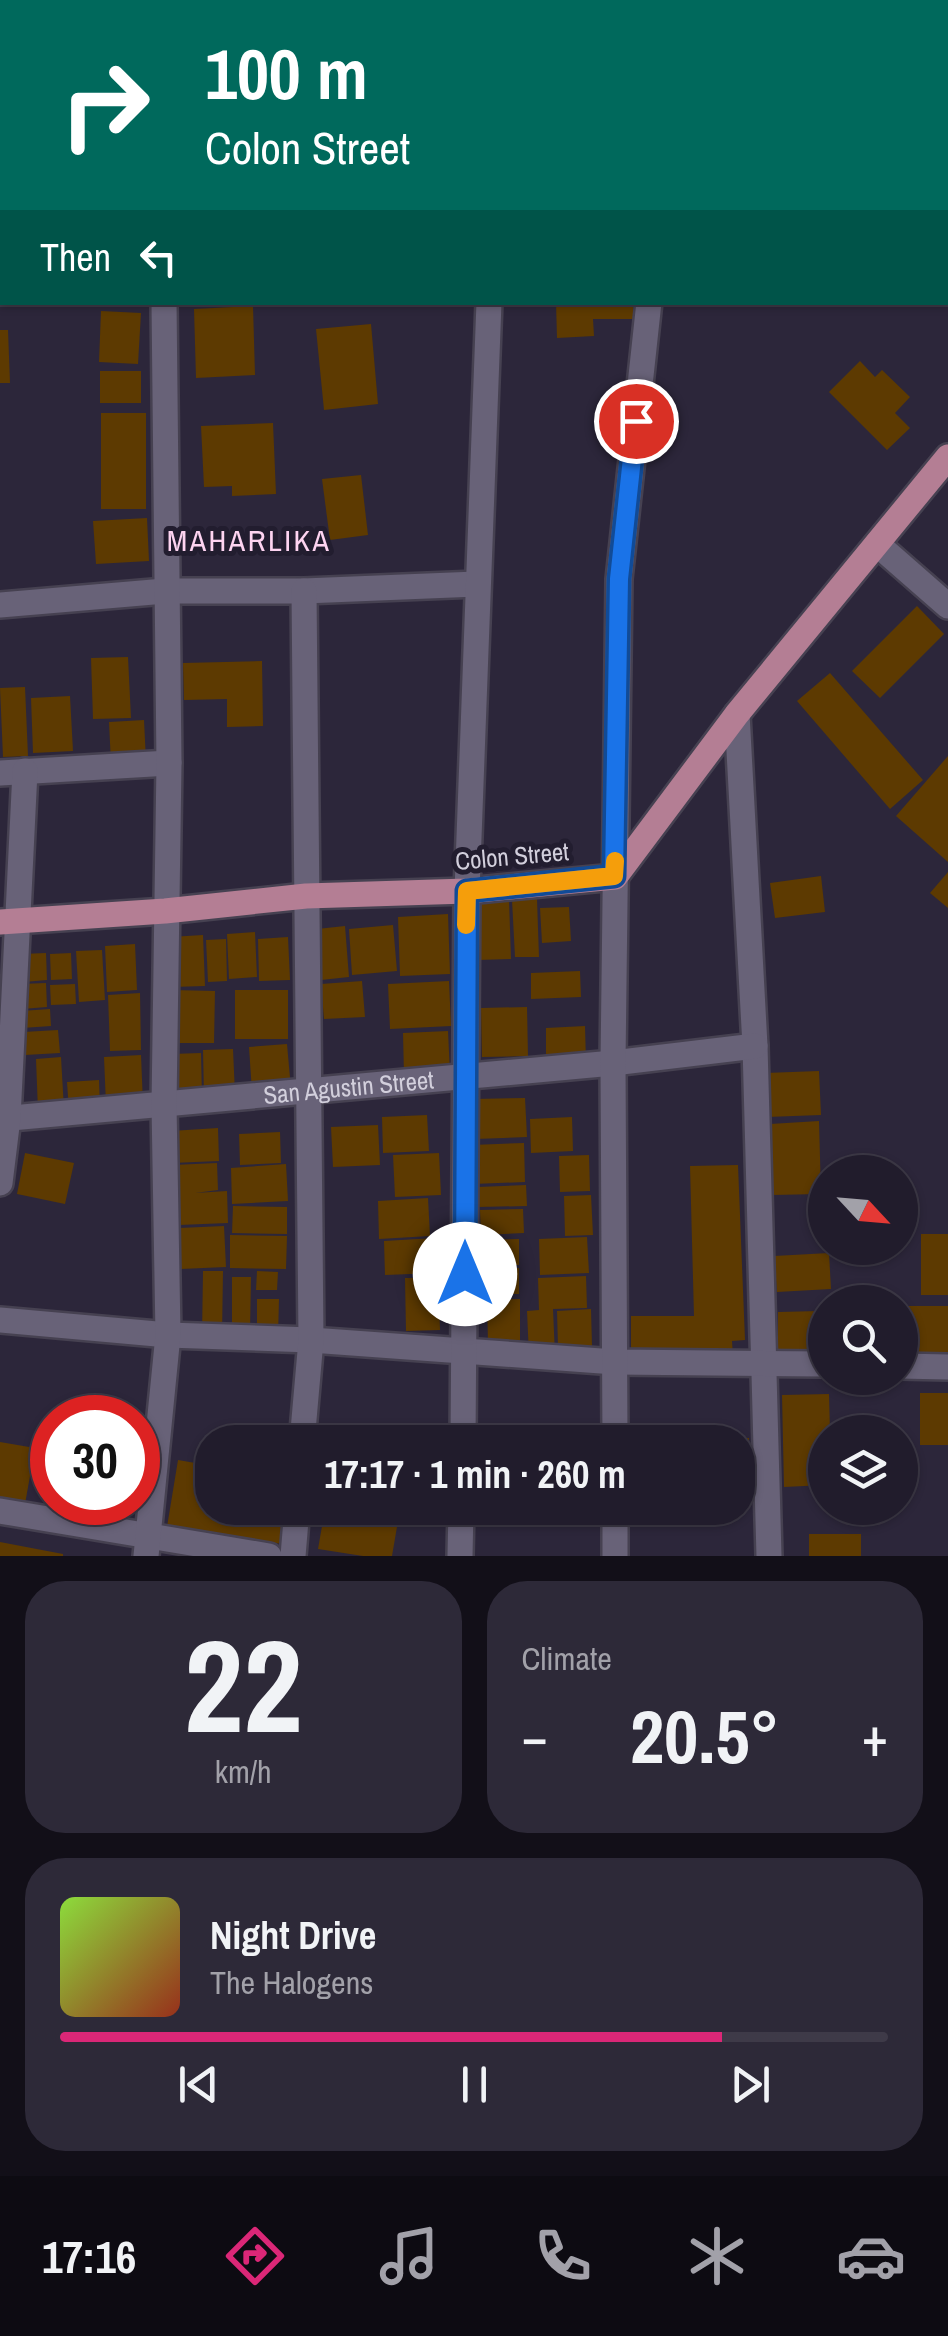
<!DOCTYPE html>
<meta charset="utf-8">
<style>
body{margin:0;font-family:"Archivo Narrow",sans-serif;background:#2d2938;color:#f1f3f6;height:100vh;display:flex;flex-direction:column;font-size:38px;white-space:nowrap}
*{box-sizing:border-box;margin:0}
p{font-size:32px;color:#a2a1a9}
.icon{flex:none;width:55px;height:55px;fill:none;stroke:currentColor;stroke-width:2;stroke-linecap:round;stroke-linejoin:round}
.map{position:relative;height:1556px;overflow:hidden}
.sheet{display:flex;flex-direction:column;gap:25px;padding:25px;background:#120f18;flex:1}
.sheet>*{flex:none}
.top-card{position:absolute;left:0px;top:0px;width:950px;height:305px;box-shadow:0 2px 8px #0004,0 0 0 2px #3e3a48;background:#00695c;color:#fff;overflow:hidden}
.needle{width:65px;rotate:116deg}
.controls{position:absolute;left:808px;top:1155px;display:grid;gap:20px}
.controls a{display:grid;place-items:center;width:110px;height:110px;border-radius:50%;background:#211c2c;box-shadow:0 2px 8px #0004,0 0 0 2px #3e3a48;font-size:50px}
.speed{position:absolute;left:30px;top:1395px;display:flex;gap:20px;font-size:50px;font-weight:700;text-align:center}
.speed>*{display:grid;place-content:center;width:130px;height:130px;border-radius:50%;background:#211c2c;box-shadow:0 2px 8px #0004,0 0 0 2px #3e3a48;line-height:1}
.speed .limit{border:15px solid #d22;background:#fff;color:#111}
.pin{position:absolute;display:grid;place-items:center;width:85px;height:85px;color:#fff;margin:-42px;border:5px solid #fff;border-radius:50%;box-shadow:0 2px 10px #0007}
.me{position:absolute;width:110px;margin:-55px;rotate:0deg;stroke-linejoin:round;filter:drop-shadow(0 0 8px #0008)}
.turn{display:flex;align-items:center;gap:35px;height:210px;padding:0 40px;font-size:45px}
.turn .icon{width:130px;height:130px;stroke-width:2.5}
.turn b{display:block;font-size:70px;line-height:85px}
.then{display:flex;align-items:center;height:95px;padding:0 40px;background:#0003;gap:20px;font-size:38px}
.big{font-size:75px;font-weight:700;line-height:1.1}
.sheet .card{flex:1;display:flex;flex-direction:column;justify-content:center;gap:15px;min-width:0;padding:0 35px;border-radius:40px;background:#2d2938}
.sheet .dial{align-items:center;gap:0}
.dial b{font-size:130px;line-height:1}
.song{display:flex;align-items:center;gap:30px}
.cover{width:120px;height:120px;border-radius:15px;background:linear-gradient(135deg,hsl(90 70% 55%),hsl(10 70% 35%))}
.played{height:10px;border-radius:5px;background:linear-gradient(90deg,#db2777 80%,#3e3a48 80%)}
.keys{display:flex;justify-content:space-around;direction:ltr}
.heat{display:flex;justify-content:space-between;align-items:center;font-size:55px;direction:ltr}
.sheet .tiles{flex:1;display:grid;gap:25px;grid-template-columns:1fr 1fr}
.card:last-child{grid-column:span 2}
.trip{position:absolute;left:195px;top:1425px;width:560px;height:100px;border-radius:40px;background:#211c2c;box-shadow:0 2px 8px #0004,0 0 0 2px #3e3a48;font-weight:700;line-height:100px;text-align:center}
.tab-bar{display:flex;height:160px;justify-content:space-around;align-items:center;background:#0d0b12;color:#a2a1a9}
.tab-bar .icon{width:70px;height:70px}
.tab-bar .selected{color:#db2777}
.tab-bar b{font-size:45px;color:#f1f3f6}
.map>svg:first-child{display:block}
.building{fill:#5d3a01}
.lines{fill:none;stroke-linecap:round;stroke-linejoin:round}
.minor-casing{stroke:#464151;stroke-width:30}
.major-casing{stroke:#464151;stroke-width:30}
.minor{stroke:#686278;stroke-width:25}
.major{stroke:#b47e94;stroke-width:25}
.route-casing{stroke:#114b97;stroke-width:25}
.route{stroke:#1a73e8;stroke-width:18}
.slow{stroke:#f59e0b;stroke-width:18}
.labels{text-anchor:middle;dominant-baseline:central;stroke-width:10;stroke-linejoin:round;paint-order:stroke}
.street-label{font-size:25px;fill:#d2cfdc;stroke:#221d2f}
.quarter-label{font-size:30px;letter-spacing:2.5px;fill:#fed4f1;stroke:#221d2f}
</style>
<div class="map">
<svg width="948" height="1556" viewBox="0 0 948 1556">
<rect width="100%" height="100%" fill="#2c263a"/>
<g class="building">
<polygon points="556,302 633,302 634,319 593,319 594,336 557,338"/>
<polygon points="253,306 255,375 196,378 194,309"/>
<polygon points="101,311 141,313 138,364 99,362"/>
<polygon points="371,324 378,404 324,410 316,329"/>
<polygon points="0,330 8,330 10,383 0,383"/>
<polygon points="860,361 875,377 882,370 910,397 895,413 910,428 887,450 829,392"/>
<rect x="100" y="371" width="41" height="32"/>
<rect x="101" y="413" width="45" height="96"/>
<polygon points="273,423 276,494 232,496 232,486 204,487 201,426"/>
<polygon points="361,475 368,535 330,540 322,479"/>
<polygon points="147,518 149,561 96,564 93,521"/>
<polygon points="917,606 944,634 880,698 852,671"/>
<polygon points="128,657 131,718 93,719 91,658"/>
<polygon points="262,661 263,726 227,727 227,699 184,700 183,663"/>
<polygon points="830,673 923,780 890,809 797,701"/>
<polygon points="25,687 28,756 3,757 0,688"/>
<polygon points="70,696 73,751 33,753 31,698"/>
<polygon points="144,720 146,761 111,763 109,722"/>
<polygon points="948,756 948,862 896,816"/>
<polygon points="948,872 948,908 930,893"/>
<polygon points="821,876 825,912 775,918 770,883"/>
<polygon points="509,899 511,959 477,960 475,901"/>
<polygon points="537,899 539,957 515,957 512,900"/>
<polygon points="569,907 571,941 542,943 540,908"/>
<polygon points="448,914 450,974 400,976 398,917"/>
<polygon points="393,925 397,971 352,975 349,929"/>
<polygon points="345,926 349,977 321,980 317,929"/>
<polygon points="255,932 257,977 229,979 227,934"/>
<polygon points="203,935 205,986 172,987 170,937"/>
<polygon points="288,937 290,980 259,981 258,939"/>
<polygon points="226,939 227,981 208,982 206,940"/>
<polygon points="135,944 137,990 107,992 105,946"/>
<polygon points="102,950 105,1000 79,1002 76,951"/>
<polygon points="46,953 47,980 24,982 22,954"/>
<polygon points="71,953 72,979 51,980 50,954"/>
<polygon points="580,971 581,997 531,999 531,973"/>
<polygon points="362,981 365,1017 324,1019 321,984"/>
<polygon points="449,981 451,1026 390,1029 388,984"/>
<polygon points="46,983 47,1007 22,1009 20,984"/>
<polygon points="75,984 76,1004 51,1005 50,985"/>
<polygon points="172,990 215,991 214,1043 171,1043"/>
<rect x="235" y="990" width="53" height="49"/>
<polygon points="140,993 141,1050 110,1051 108,995"/>
<polygon points="527,1007 528,1056 482,1057 481,1008"/>
<polygon points="50,1009 51,1026 22,1028 21,1011"/>
<polygon points="585,1026 586,1062 546,1063 546,1028"/>
<polygon points="58,1030 60,1053 25,1055 23,1032"/>
<polygon points="448,1031 450,1073 404,1075 403,1033"/>
<polygon points="287,1044 291,1089 252,1092 249,1047"/>
<polygon points="233,1049 235,1094 204,1096 203,1050"/>
<polygon points="201,1053 202,1097 173,1098 171,1054"/>
<polygon points="141,1055 143,1104 106,1105 104,1057"/>
<polygon points="61,1057 64,1109 38,1111 36,1059"/>
<polygon points="819,1071 821,1115 767,1117 765,1073"/>
<polygon points="99,1080 100,1109 69,1111 67,1082"/>
<polygon points="525,1098 527,1137 475,1139 474,1099"/>
<polygon points="427,1115 429,1151 383,1153 382,1117"/>
<polygon points="572,1117 573,1151 531,1153 530,1119"/>
<polygon points="819,1121 821,1194 772,1195 770,1124"/>
<polygon points="378,1125 380,1165 333,1167 331,1127"/>
<polygon points="218,1128 219,1161 172,1163 171,1131"/>
<polygon points="280,1132 281,1163 240,1165 239,1134"/>
<polygon points="524,1143 525,1182 473,1184 472,1145"/>
<polygon points="25,1153 74,1163 65,1204 17,1194"/>
<polygon points="439,1153 441,1195 395,1197 393,1155"/>
<polygon points="589,1155 590,1191 560,1192 559,1156"/>
<polygon points="217,1163 218,1190 195,1193 227,1191 228,1223 179,1225 173,1165"/>
<polygon points="286,1164 288,1201 232,1204 231,1168"/>
<polygon points="738,1165 745,1340 732,1341 733,1357 631,1352 631,1316 694,1316 690,1166"/>
<polygon points="526,1185 527,1206 478,1207 477,1187"/>
<polygon points="591,1195 593,1235 565,1236 564,1196"/>
<polygon points="428,1198 430,1236 379,1239 378,1201"/>
<polygon points="233,1206 287,1207 287,1234 232,1233"/>
<polygon points="523,1209 524,1233 481,1235 480,1210"/>
<polygon points="224,1226 226,1267 181,1269 179,1228"/>
<rect x="921" y="1234" width="27" height="61"/>
<polygon points="230,1235 287,1236 286,1269 230,1268"/>
<polygon points="587,1237 589,1273 540,1275 539,1239"/>
<polygon points="435,1238 437,1273 385,1275 384,1241"/>
<polygon points="519,1239 519,1265 474,1266 474,1240"/>
<polygon points="829,1253 831,1289 777,1292 774,1256"/>
<polygon points="519,1268 519,1294 474,1294 473,1269"/>
<polygon points="203,1271 223,1271 222,1335 202,1335"/>
<polygon points="257,1271 278,1272 277,1290 256,1290"/>
<polygon points="586,1276 587,1308 553,1309 555,1355 529,1356 527,1311 539,1310 538,1278"/>
<polygon points="232,1277 251,1277 250,1332 232,1331"/>
<polygon points="405,1278 438,1278 440,1330 406,1331"/>
<polygon points="257,1299 279,1299 278,1337 257,1337"/>
<polygon points="520,1299 520,1342 488,1343 487,1300"/>
<polygon points="900,1306 948,1306 948,1354 900,1355"/>
<polygon points="591,1309 592,1346 558,1347 557,1311"/>
<polygon points="820,1311 820,1354 778,1354 778,1312"/>
<rect x="920" y="1393" width="28" height="52"/>
<polygon points="829,1394 830,1432 825,1432 825,1485 784,1487 782,1395"/>
<polygon points="324,1425 374,1426 375,1442 323,1442"/>
<polygon points="691,1437 749,1438 748,1474 738,1474 738,1442 691,1442"/>
<polygon points="0,1442 35,1448 25,1504 0,1500"/>
<polygon points="178,1460 207,1465 205,1479 212,1480 212,1508 287,1508 282,1544 167,1527"/>
<polygon points="325,1509 398,1521 392,1556 363,1556 318,1549"/>
<rect x="809" y="1534" width="52" height="22"/>
<polygon points="0,1542 63,1554 63,1556 0,1556"/>
</g>
<g class="lines">
<g class="minor-casing">
<g id="minor">
<polyline points="474,0 474,2"/>
<polyline points="0,166 2,172"/>
<polyline points="0,280 2,279"/>
<polyline points="877,544 948,606"/>
<polyline points="0,605 165,591 304,591 477,584"/>
<polyline points="737,714 755,1046 769,1556"/>
<polyline points="0,773 169,763"/>
<path id="s1" d="M0 1119 613 1063 755 1046"/>
<polyline points="0,1183 8,1118 25,771"/>
<polyline points="0,1320 168,1335 311,1340 615,1362 825,1364"/>
<polyline points="900,1366 948,1367"/>
<polyline points="302,1442 311,1340 304,591"/>
<polyline points="463,1442 467,891 489,302"/>
<polyline points="615,1442 613,1063 619,579 649,302"/>
<polyline points="0,1511 269,1556"/>
<polyline points="146,1556 168,1335 164,1105 169,763 164,302"/>
<polyline points="293,1556 297,1508"/>
<polyline points="460,1556 461,1508"/>
<polyline points="615,1556 615,1508"/>
</g>
</g>
<g class="major-casing">
<polyline id="major" points="0,922 165,911 306,896 467,891 615,877 737,714 948,457"/>
</g>
<use href="#minor" class="minor"/>
<use href="#major" class="major"/>
</g>
<g class="lines">
<g class="route-casing">
<polyline id="route" points="465,1274 467,891 614,876 619,579 636,421"/>
</g>
<use href="#route" class="route"/>
<polyline class="slow" points="466,925 467,891 614,876 615,861"/>
</g>
<g class="labels">
<g class="street-label">
<text transform="translate(512 856) rotate(-5)">Colon Street</text>
<text stroke="none"><textPath href="#s1" startOffset="350">San Agustin Street</textPath></text>
</g>
<g class="quarter-label">
<text x="249" y="540">MAHARLIKA</text>
</g>
</g>
</svg>
<div class="controls">
<a><svg class="needle" viewBox="-14 -14 28 28"><path d="M0-13l5 13h-10z" fill="#e53935"/><path d="M0 13l5-13h-10z" fill="#a2a1a9"/></svg></a>
<a><svg class="icon" aria-label="search" viewBox="0 0 24 24"><circle cx="10" cy="10" r="6"/><path d="M15 15l6 6"/></svg></a>
<a><svg class="icon" aria-label="layers" viewBox="0 0 24 24"><path d="M12 4l9 5-9 5-9-5zM3 14l9 5 9-5"/></svg></a>
</div>
<div class="speed"><div class="limit">30</div></div>
<div class="pin" style="left:636px;top:421px;background:#d93025"><svg class="icon" aria-label="arrive" viewBox="0 0 24 24"><path d="M6 21V4h12l-3 4 3 4H6"/></svg></div>
<svg class="me" style="left:465px;top:1274px" viewBox="-20 -20 40 40"><circle r="19" fill="#fff"/><path d="M0-13L10 11 0 6-10 11z" fill="#1a73e8"/></svg>
<div class="trip">17:17 · 1 min · 260 m</div>
<div class="top-card">
<div class="turn"><svg class="icon" aria-label="right" viewBox="0 0 24 24"><path d="M7 20v-9h11M14 6l5 5-5 5"/></svg><div><b>100 m</b>Colon Street</div></div>
<div class="then">Then<svg class="icon" aria-label="left" viewBox="0 0 24 24"><path d="M17 20v-9H6M10 6l-5 5 5 5"/></svg></div>
</div>
</div>
<section class="sheet">
<div class="tiles">
<div class="card dial"><b>22</b><p>km/h</p></div>
<div class="card"><p>Climate</p>
<div class="heat"><a>−</a><b class="big">20.5°</b><a>+</a></div>
</div>
<div class="card">
<div class="song"><i class="cover"></i><div><b>Night Drive</b><p>The Halogens</p></div></div>
<div class="played"></div>
<div class="keys"><svg class="icon" aria-label="previous" viewBox="0 0 24 24"><path d="M18 5L8 12l10 7zM5 5v14"/></svg><svg class="icon" aria-label="pause" viewBox="0 0 24 24"><path d="M8 5v14M16 5v14"/></svg><svg class="icon" aria-label="next" viewBox="0 0 24 24"><path d="M6 5l10 7-10 7zM19 5v14"/></svg></div>
</div>
</div>
</section>
<nav class="tab-bar">
<b>17:16</b>
<svg class="icon selected" aria-label="directions" viewBox="0 0 24 24"><path d="M12 3l9 9-9 9-9-9zM9 14v-3h6M13 9l2 2-2 2"/></svg>
<svg class="icon" aria-label="music" viewBox="0 0 24 24"><path d="M9 18V5l10-2v13"/><circle cx="6" cy="18" r="3"/><circle cx="16" cy="16" r="3"/></svg>
<svg class="icon" aria-label="phone" viewBox="0 0 24 24"><path d="M5 4h4l2 5-3 2q2 4 5 5l2-3 5 2v4C11 20 4 13 5 4z"/></svg>
<svg class="icon" aria-label="climate" viewBox="0 0 24 24"><path d="M12 3v18M4 7l16 10M4 17L20 7"/></svg>
<svg class="icon" aria-label="car" viewBox="0 0 24 24"><path d="M5 17H2v-5l4-1 3-4h7l3 4 3 1v5h-3M9 17h6M6 11h13"/><circle cx="7" cy="17" r="2"/><circle cx="17" cy="17" r="2"/></svg>
</nav>
